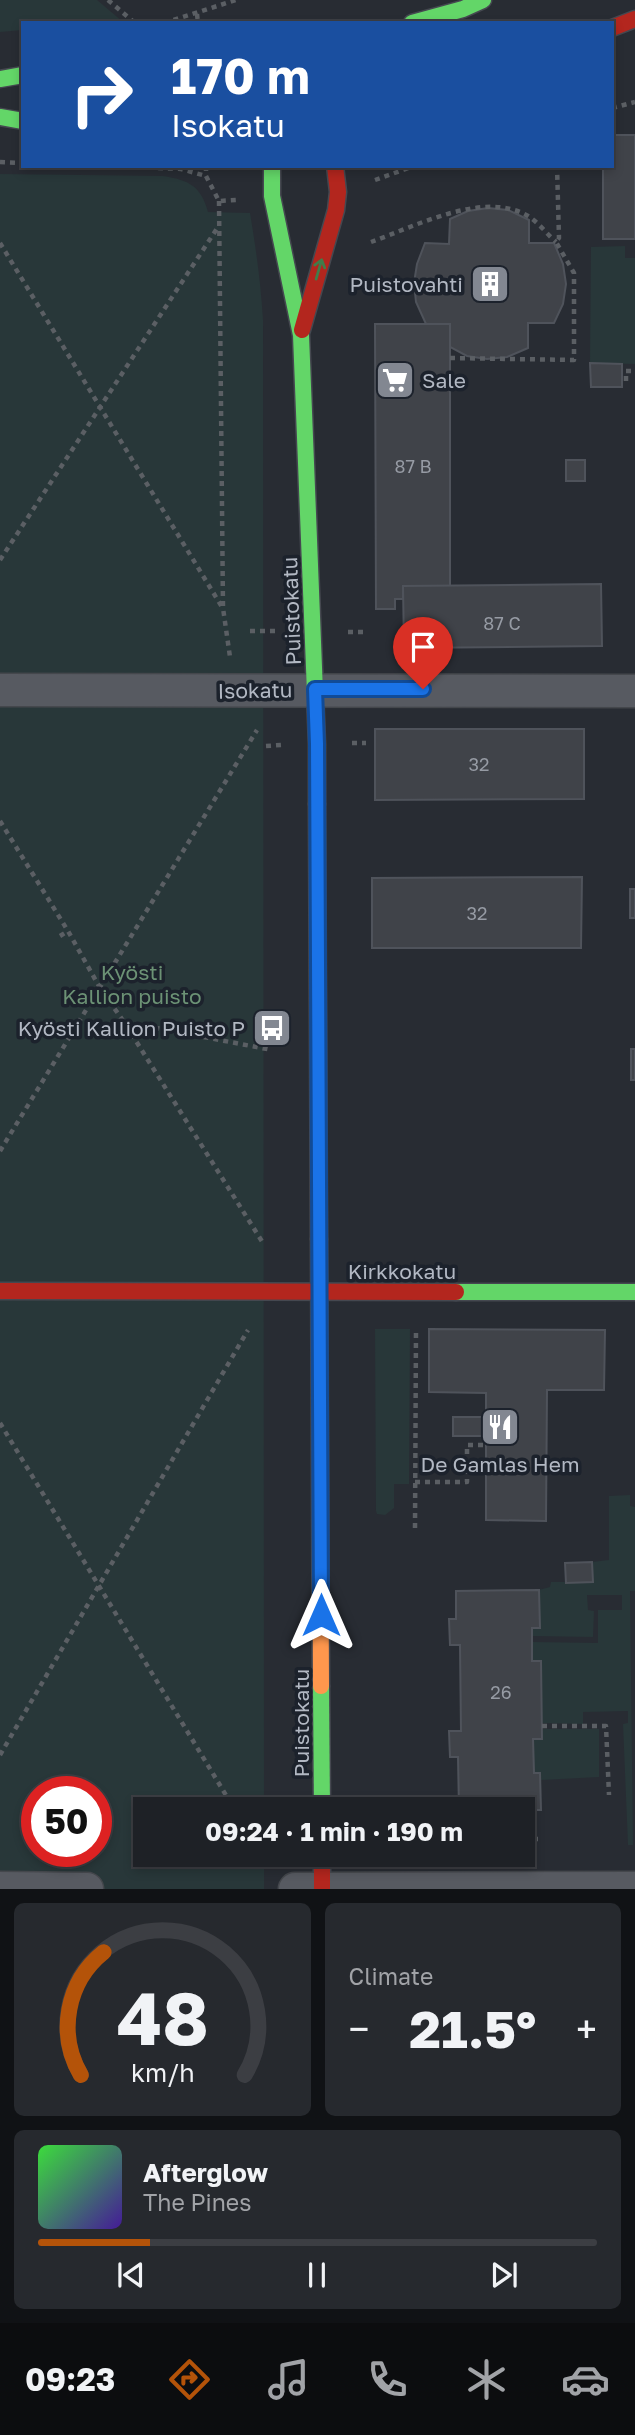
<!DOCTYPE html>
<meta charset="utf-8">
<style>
body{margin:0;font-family:"Golos Text",sans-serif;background:#26292e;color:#f1f3f6;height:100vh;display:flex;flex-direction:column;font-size:26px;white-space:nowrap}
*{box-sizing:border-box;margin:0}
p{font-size:23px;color:#a1a3a7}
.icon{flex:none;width:38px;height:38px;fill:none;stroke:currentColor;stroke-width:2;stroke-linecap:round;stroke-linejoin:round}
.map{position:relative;height:1889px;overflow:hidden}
.panel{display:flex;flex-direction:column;gap:14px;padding:14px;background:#101215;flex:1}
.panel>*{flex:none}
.guide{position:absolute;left:21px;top:21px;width:593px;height:147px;border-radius:0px;box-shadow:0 4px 10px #0003,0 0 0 2px #3c3e43;background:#1a4fa0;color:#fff;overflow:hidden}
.speed{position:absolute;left:21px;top:1776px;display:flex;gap:14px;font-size:35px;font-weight:700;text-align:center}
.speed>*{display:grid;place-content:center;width:91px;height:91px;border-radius:50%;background:#1e2126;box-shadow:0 4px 10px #0003,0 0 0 2px #3c3e43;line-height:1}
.speed .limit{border:10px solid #d22;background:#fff;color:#111}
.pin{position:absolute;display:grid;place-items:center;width:60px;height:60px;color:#fff;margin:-72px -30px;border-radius:50% 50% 50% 0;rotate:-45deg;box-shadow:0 0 7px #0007}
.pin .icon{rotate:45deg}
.me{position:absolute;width:77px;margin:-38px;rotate:0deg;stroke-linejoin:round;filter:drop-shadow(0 0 5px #0008)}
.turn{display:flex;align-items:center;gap:24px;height:147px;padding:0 35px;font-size:32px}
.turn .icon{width:91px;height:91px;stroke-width:2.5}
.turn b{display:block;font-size:49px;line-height:60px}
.big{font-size:52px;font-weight:700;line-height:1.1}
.panel .card{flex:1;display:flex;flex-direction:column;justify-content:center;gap:10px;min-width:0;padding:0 24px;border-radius:10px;background:#26292e}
.panel .dial{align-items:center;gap:0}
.dial svg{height:182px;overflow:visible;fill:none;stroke:#3c3e43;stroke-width:7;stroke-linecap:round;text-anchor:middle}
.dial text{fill:#f1f3f6;stroke:none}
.song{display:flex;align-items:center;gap:21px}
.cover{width:84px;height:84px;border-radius:10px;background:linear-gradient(135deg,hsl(120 70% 55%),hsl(260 70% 35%))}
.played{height:7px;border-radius:4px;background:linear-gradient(90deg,#b45309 20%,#3c3e43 20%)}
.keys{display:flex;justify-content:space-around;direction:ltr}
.heat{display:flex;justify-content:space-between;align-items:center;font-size:38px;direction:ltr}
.panel .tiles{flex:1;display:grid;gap:14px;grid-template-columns:1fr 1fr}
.card:last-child{grid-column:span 2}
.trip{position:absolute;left:133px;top:1797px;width:402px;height:70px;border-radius:0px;background:#1e2126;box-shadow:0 4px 10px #0003,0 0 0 2px #3c3e43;font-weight:700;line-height:70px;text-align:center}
.dock{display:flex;height:112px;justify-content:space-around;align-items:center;background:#0c0d0f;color:#a1a3a7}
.dock .icon{width:49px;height:49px}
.dock .active{color:#b45309}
.dock b{font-size:32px;color:#f1f3f6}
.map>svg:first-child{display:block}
.green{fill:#283739;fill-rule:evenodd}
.building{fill:#404349;stroke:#4f535b;stroke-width:2}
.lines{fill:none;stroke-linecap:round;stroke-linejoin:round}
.street-casing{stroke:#44474c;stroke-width:35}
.fast-casing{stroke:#454850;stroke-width:19}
.slow-casing{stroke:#454850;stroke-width:19}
.jam-casing{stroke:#454850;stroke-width:19}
.path{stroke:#5b5f64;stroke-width:4.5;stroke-dasharray:5 5;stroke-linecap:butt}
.street{stroke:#575a61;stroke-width:32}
.fast{stroke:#63d668;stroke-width:16}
.slow{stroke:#ff974d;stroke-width:16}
.jam{stroke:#b3261e;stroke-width:16}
.oneway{stroke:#407c4a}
.route-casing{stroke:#114b97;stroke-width:18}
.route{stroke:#1a73e8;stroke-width:12}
.labels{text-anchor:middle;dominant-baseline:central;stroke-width:7;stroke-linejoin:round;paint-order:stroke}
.number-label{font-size:18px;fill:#969ba4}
.poi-label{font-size:21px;fill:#b2b8c3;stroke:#1c222c;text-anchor:end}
.street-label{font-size:21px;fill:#b2b8c3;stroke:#1c222c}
.park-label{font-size:21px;fill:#6c9275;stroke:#1c222c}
</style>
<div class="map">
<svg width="635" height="1889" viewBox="0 0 635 1889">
<rect width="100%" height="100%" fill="#282c33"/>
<g class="green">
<polygon points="0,0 97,0 123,22 23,23 23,30 0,32"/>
<path d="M0 174 163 176C189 180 201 186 208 212L250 213C256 249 261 284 263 320L264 1809 145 1810V1855H264V1889H0ZM37 1792H96V1852H37Z"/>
<polygon points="625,246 625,258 635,258 635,364 590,363 591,247"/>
<polygon points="375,1329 410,1329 409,1484 394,1484 394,1508 385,1515 377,1514 376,1511"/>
<polygon points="630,1495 630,1506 635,1507 635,1591 630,1591 633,1845 628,1845 623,1724 628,1723 628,1711 583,1712 583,1724 542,1723 541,1661 532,1661 532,1642 598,1643 598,1610 622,1610 622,1595 587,1595 588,1610 594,1611 593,1637 532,1636 532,1628 540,1628 539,1590 550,1587 551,1582 592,1582 592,1562 609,1560 609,1496"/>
<polygon points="541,1729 599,1729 599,1777 541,1780 540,1773 534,1773 533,1739 542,1739"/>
</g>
<g class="building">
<polygon points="612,135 635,135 635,239 603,239 603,166 612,166"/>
<polygon points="488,208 508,210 529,220 529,243 554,243 563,264 566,284 563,304 554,323 528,323 528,348 507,357 487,359 467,356 450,347 450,324 426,324 416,302 414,283 417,264 425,243 449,244 450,219 468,211"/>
<polygon points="375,324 450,324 450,586 403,586 403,599 395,599 395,609 376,609"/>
<polygon points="590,363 622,364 622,387 591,387"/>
<rect x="566" y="460" width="19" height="21"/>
<polygon points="601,584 602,646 404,648 403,586"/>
<polygon points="375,729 584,729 584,799 375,800"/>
<polygon points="582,877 581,948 372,948 372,878"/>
<rect x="630" y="889" width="5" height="29"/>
<rect x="631" y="1049" width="4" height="31"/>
<polygon points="429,1329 605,1330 604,1390 547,1390 546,1521 486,1520 486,1436 453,1436 453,1417 486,1417 486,1393 429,1392"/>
<polygon points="592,1562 593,1582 566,1583 565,1563"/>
<polygon points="539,1590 540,1628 532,1628 532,1661 541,1661 542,1739 533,1739 534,1773 540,1773 541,1810 533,1810 533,1831 523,1831 523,1810 459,1810 458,1757 450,1757 449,1731 461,1731 460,1645 450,1645 449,1619 456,1619 456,1591"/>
</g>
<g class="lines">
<g class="street-casing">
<g id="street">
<polyline points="0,690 635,691"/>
<polyline points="0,1888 87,1889"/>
<polyline points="295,1889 635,1888"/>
</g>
</g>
<g class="fast-casing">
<g id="fast">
<polyline points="412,23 463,9 483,0"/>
<polyline points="0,79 23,75"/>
<polyline points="0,117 23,121"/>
<polyline points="272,166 272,196 301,335 317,744 317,804"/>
<polyline points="456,1292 635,1292"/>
<polyline points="321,1686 322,1810"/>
</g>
</g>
<g class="slow-casing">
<polyline id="slow" points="319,1239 321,1686"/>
</g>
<g class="jam-casing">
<g id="jam">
<polyline points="612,28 635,19"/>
<polyline points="302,330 336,210 338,192 335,166"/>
<polyline points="317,804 319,1239"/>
<polyline points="0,1291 456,1292"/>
<polyline points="322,1855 322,1889"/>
</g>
</g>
<g class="path">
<polyline points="108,0 135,23"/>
<polyline points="197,14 198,23"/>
<polyline points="164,23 236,0"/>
<polyline points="612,108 635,102"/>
<polyline points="0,162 23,163"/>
<polyline points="118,166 181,169 206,176"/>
<polyline points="206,166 206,176 219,201 236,200"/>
<polyline points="375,180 414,166"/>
<polyline points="219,201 223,608 230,657"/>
<path d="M371 242C416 226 484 190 528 216 538 222 547 234 556 242"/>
<polyline points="0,243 222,607"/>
<polyline points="450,358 574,360 574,273 556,242 559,238 557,166"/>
<polyline points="626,381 626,371 635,371"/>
<polyline points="0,560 218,227"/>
<polyline points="250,631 277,631"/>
<polyline points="348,632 365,632"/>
<polyline points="352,743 366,743"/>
<polyline points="266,746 281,745"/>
<polyline points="0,821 68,931 100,988 124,1022 263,1243"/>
<polyline points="60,936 68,931"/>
<polyline points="125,1022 272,1050"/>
<polyline points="62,1031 70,1037"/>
<polyline points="0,1151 257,730"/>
<polyline points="0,1423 235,1810"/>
<polyline points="415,1482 467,1482 467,1445 486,1445"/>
<polyline points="415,1528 416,1329"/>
<polyline points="542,1726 606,1726 609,1795"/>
<polyline points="0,1755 248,1330"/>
<polyline points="523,1839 542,1839"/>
</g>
<use href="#street" class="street"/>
<use href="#fast" class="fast"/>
<use href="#slow" class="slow"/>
<use href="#jam" class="jam"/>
</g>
<defs><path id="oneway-shaft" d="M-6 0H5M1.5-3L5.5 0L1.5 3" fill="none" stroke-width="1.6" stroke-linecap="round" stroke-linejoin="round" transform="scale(1.75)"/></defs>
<use class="oneway" href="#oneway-shaft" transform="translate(319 269) rotate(-74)"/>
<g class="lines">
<g class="route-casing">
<polyline id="route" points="321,1615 317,744 315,689 423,689"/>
</g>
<use href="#route" class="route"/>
</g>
<defs>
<g id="building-square" transform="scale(2.0125)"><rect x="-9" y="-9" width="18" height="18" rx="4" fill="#828791" stroke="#1c222c"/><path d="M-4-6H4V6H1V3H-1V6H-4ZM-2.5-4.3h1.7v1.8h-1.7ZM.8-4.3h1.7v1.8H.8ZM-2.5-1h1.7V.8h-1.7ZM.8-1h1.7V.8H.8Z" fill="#fff"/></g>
<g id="supermarket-square" transform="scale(2.0125)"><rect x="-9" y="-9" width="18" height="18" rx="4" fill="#828791" stroke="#1c222c"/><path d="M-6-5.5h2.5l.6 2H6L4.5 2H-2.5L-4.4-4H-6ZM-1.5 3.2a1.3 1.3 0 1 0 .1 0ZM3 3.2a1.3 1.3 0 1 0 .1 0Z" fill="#fff"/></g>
<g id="bus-square" transform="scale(2.0125)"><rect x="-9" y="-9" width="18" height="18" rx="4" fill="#828791" stroke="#1c222c"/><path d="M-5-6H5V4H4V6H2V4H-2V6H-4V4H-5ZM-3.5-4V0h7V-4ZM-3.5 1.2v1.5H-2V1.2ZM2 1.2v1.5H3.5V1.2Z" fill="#fff"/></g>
<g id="restaurant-square" transform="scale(2.0125)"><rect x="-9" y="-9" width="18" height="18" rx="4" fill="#828791" stroke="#1c222c"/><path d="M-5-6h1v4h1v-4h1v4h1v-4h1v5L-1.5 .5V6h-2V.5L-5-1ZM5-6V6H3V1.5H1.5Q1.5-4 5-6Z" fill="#fff"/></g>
</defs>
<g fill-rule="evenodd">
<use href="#building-square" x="490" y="284"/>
<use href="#supermarket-square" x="395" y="380"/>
<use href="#bus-square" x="272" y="1028"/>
<use href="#restaurant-square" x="500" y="1427"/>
</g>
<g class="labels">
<g class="number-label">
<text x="413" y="466">87 B</text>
<text x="502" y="623">87 C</text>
<text x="479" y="764">32</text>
<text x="477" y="913">32</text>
<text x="501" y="1692">26</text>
</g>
<g class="poi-label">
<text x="463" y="284">Puistovahti</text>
<text x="422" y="380" text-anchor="start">Sale</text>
<text x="245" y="1028">Kyösti Kallion Puisto P</text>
<text x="500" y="1464" text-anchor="middle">De Gamlas Hem</text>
</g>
<g class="street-label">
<text transform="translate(291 611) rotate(-92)">Puistokatu</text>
<text transform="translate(255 690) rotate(-1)">Isokatu</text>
<text x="402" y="1271">Kirkkokatu</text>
<text transform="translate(301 1723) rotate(-90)">Puistokatu</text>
</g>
<g class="park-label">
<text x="132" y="972">Kyösti<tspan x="132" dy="24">Kallion puisto</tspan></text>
</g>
</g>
</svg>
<div class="speed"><div class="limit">50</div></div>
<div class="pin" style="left:423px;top:689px;background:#d93025"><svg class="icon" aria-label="arrive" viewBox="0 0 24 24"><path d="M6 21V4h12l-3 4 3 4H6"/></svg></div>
<svg class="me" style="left:321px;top:1615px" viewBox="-20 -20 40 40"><path d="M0-17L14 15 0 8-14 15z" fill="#1a73e8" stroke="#fff" stroke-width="4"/></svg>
<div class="trip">09:24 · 1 min · 190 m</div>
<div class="guide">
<div class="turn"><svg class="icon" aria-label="right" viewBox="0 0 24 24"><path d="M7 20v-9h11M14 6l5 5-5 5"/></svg><div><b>170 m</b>Isokatu</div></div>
</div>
</div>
<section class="panel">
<div class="tiles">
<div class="card dial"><svg viewBox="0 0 100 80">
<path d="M14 69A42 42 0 1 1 86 69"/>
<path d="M14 69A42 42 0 0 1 24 15" stroke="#b45309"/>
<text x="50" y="56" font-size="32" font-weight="700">48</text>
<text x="50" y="72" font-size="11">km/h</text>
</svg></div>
<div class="card"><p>Climate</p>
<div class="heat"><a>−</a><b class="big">21.5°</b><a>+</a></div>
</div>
<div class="card">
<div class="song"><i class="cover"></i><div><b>Afterglow</b><p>The Pines</p></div></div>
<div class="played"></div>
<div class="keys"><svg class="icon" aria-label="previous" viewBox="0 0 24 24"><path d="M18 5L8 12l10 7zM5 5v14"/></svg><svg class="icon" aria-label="pause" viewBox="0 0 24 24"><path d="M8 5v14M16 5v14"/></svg><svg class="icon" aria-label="next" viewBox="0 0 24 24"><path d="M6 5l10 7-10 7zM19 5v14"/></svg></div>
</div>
</div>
</section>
<nav class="dock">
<b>09:23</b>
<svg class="icon active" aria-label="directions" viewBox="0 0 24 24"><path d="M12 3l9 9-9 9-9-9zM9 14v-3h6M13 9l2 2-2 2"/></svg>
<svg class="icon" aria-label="music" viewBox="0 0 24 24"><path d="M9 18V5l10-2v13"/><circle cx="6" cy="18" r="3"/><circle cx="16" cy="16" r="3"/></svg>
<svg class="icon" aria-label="phone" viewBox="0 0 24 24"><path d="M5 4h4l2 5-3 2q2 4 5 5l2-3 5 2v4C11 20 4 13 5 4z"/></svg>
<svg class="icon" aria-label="climate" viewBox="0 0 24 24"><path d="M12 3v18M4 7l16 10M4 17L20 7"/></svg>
<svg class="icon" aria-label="car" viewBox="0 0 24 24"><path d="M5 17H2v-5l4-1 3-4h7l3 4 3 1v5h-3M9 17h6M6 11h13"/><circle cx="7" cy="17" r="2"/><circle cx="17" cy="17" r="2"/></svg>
</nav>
